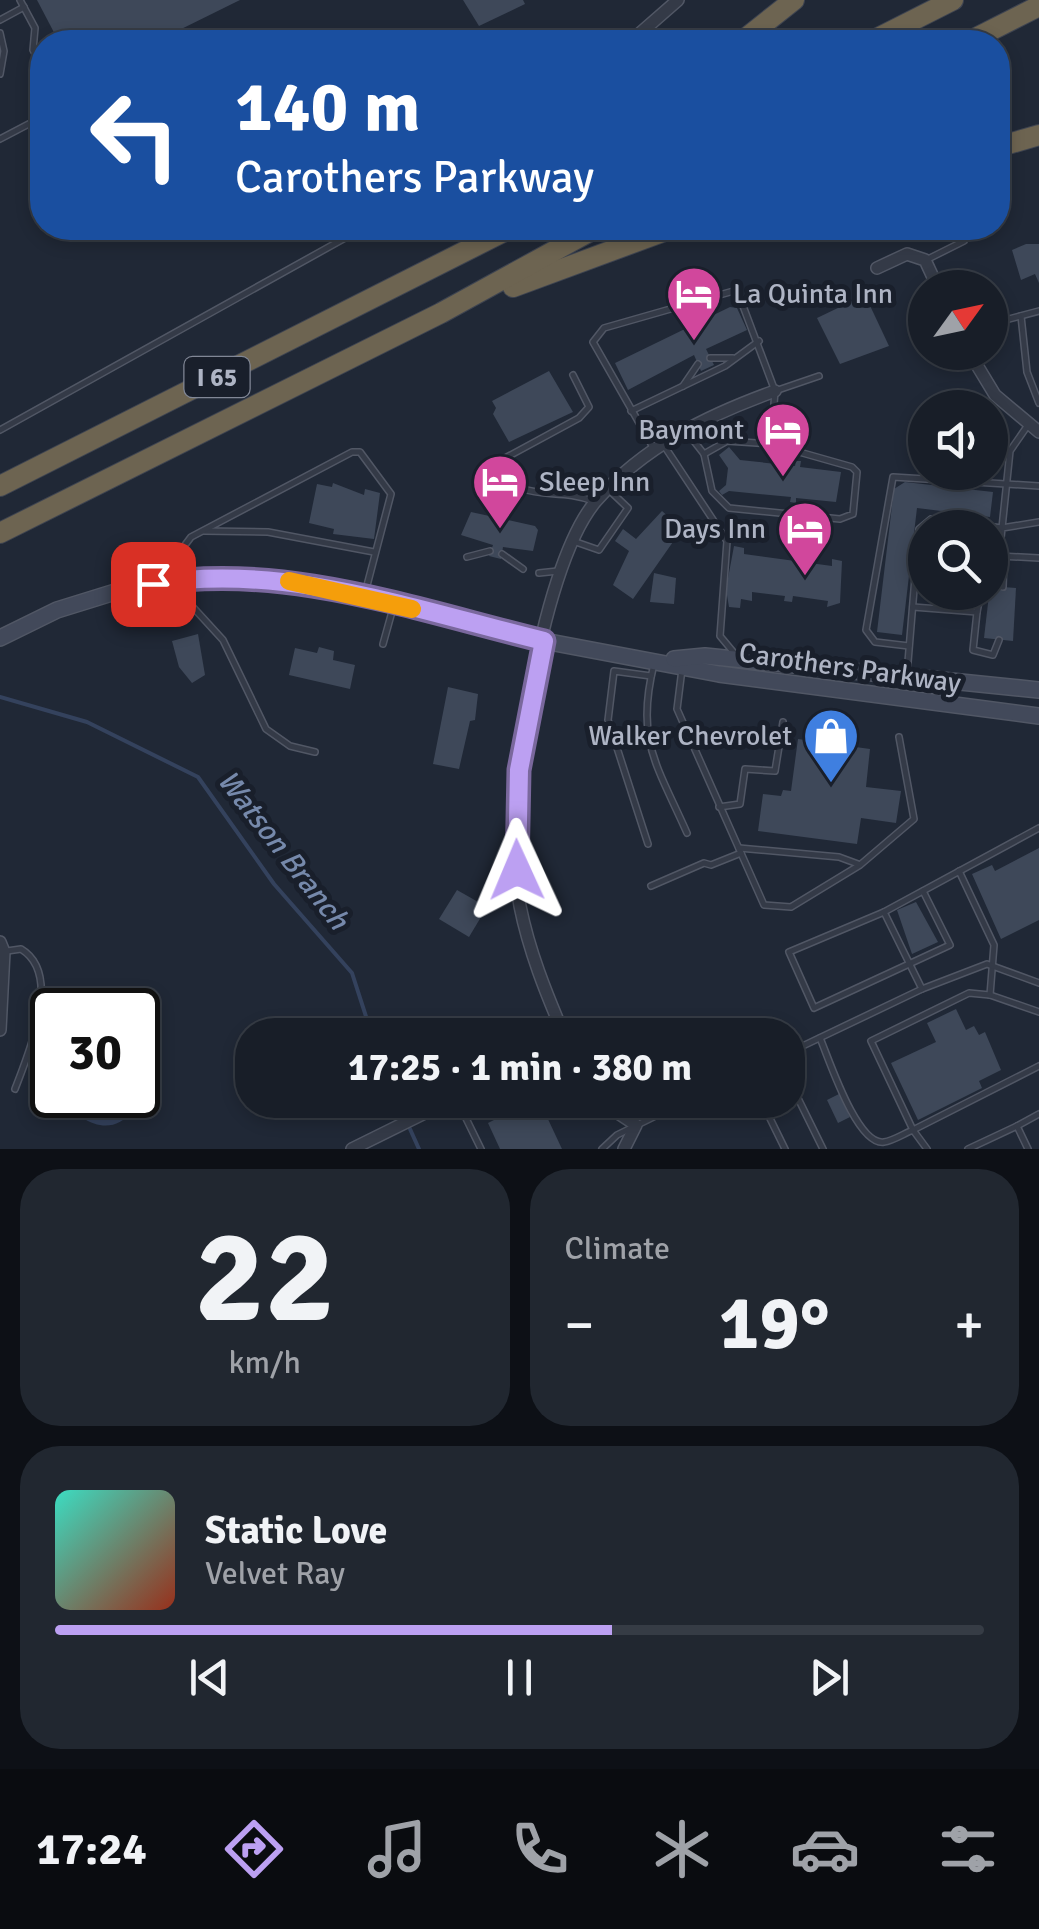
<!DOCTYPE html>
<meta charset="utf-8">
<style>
body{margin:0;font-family:Signika,sans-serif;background:#212730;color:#f1f3f6;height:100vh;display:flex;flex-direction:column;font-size:38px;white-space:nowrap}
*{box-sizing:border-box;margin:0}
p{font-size:32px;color:#9fa2a8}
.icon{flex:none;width:55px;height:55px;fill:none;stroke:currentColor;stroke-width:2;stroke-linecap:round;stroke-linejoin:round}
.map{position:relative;height:1149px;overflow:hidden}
.panel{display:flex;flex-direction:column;gap:20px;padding:20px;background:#0d1016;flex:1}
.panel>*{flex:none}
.guide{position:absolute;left:30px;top:30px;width:980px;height:210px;border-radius:40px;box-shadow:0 5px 15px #0003,0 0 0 2px #363c45;background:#1a4fa0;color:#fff;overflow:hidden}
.needle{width:65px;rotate:57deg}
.fabs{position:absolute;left:908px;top:270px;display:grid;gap:20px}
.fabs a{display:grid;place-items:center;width:100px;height:100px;border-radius:50%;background:#181e28;box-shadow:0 5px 15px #0003,0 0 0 2px #363c45;font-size:50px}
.speed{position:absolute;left:30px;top:988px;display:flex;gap:20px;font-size:50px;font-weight:700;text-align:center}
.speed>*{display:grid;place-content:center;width:130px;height:130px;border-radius:50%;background:#181e28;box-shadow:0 5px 15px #0003,0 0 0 2px #363c45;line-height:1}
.speed .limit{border:5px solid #111;border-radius:15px;background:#fff;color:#111}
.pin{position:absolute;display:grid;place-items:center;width:85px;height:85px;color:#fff;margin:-42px;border-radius:20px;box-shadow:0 5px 15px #0006}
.me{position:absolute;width:110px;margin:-55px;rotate:359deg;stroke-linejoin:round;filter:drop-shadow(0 0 8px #0008)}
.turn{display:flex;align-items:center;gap:35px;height:210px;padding:0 40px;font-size:45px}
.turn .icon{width:130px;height:130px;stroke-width:2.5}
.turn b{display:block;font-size:70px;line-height:85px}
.big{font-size:75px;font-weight:800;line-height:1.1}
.panel .tile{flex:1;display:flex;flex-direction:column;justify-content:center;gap:15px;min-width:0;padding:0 35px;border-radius:40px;background:#212730}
.panel .dial{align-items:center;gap:0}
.dial b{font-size:130px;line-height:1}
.song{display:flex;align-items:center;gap:30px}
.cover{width:120px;height:120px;border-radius:15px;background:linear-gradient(135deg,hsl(170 70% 55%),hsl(10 70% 35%))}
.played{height:10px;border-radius:5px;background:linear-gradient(90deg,#bca0f2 60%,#363c45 60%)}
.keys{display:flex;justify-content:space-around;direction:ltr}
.heat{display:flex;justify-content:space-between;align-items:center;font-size:55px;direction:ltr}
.panel .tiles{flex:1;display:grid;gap:20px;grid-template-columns:1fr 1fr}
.tile:last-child{grid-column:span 2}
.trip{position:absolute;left:235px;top:1018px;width:570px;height:100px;border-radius:40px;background:#181e28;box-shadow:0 5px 15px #0003,0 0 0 2px #363c45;font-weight:800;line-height:100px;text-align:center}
.dock{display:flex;height:160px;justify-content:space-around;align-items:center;background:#0a0c10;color:#9fa2a8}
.dock .icon{width:70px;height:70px}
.dock .active{color:#bca0f2}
.dock b{font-size:45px;color:#f1f3f6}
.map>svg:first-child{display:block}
.water{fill:#34425d}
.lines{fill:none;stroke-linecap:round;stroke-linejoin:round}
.stream{stroke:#34425d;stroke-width:4}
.building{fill:#3e4859}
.service-casing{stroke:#515765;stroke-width:8}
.minor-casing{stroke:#515765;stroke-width:14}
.secondary-casing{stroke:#515765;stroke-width:18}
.motorway-casing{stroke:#3e4451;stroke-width:22}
.service{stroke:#343a47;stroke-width:5}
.minor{stroke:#343a47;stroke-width:11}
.secondary{stroke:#42495a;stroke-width:15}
.motorway{stroke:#6d6451;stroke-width:20}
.route-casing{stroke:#7a689d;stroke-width:25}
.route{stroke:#bca0f2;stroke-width:18}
.slow{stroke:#f59e0b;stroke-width:18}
.labels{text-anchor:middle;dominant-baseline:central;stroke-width:10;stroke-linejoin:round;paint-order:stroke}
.shield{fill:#191f2b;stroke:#818796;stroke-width:2.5}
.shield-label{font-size:25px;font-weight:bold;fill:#aeb4c4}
.poi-label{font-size:28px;fill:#aeb4c4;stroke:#191f2b;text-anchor:end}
.street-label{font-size:28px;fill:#aeb4c4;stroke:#191f2b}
.water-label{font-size:30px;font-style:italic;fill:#7689ab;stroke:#191f2b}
</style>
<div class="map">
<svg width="1039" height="1149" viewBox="0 0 1039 1149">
<rect width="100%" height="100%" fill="#202836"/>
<path class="water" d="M107 1095 126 1096 131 1111C120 1129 99 1129 83 1118Z"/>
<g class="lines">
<g class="stream">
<polyline points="0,697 87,722 198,777 274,884 352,973 372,1035"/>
<polyline points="398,1100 398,1102"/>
<polyline points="410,1129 419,1149"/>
</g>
</g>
<g class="building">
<polygon points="37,0 240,0 155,42 59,42"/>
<polygon points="463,0 523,0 525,4 479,26"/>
<polygon points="1026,244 1039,244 1039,283 1035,274 1021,280 1012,250"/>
<polygon points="865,295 889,346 840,364 817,318"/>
<polygon points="730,307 737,308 747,330 706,349 714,365 701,371 694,355 628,390 615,363"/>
<polygon points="549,371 573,412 509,442 493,414 496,408 492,401"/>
<polygon points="729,447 740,460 795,466 796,461 801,461 800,467 841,472 836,502 796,498 796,503 790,502 791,497 729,491 722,495 719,491 726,485 728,468 719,455"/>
<polygon points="905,482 993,492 990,517 917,508 902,635 877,632 894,489"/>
<polygon points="333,483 364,495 365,489 380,493 374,539 333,534 334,529 309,523 317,484 332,487"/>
<polygon points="662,511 682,529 633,599 613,585 629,551 615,541 623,529 636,539"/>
<polygon points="471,512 535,526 538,530 533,551 503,547 501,559 489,556 493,545 461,535"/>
<polygon points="734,546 744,548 744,554 832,566 832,559 842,561 840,603 827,607 828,601 793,596 792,602 784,601 785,596 752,592 752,601 741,599 740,608 729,607 726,589"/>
<polygon points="654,573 676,578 674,604 650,602"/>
<polygon points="990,586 1016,588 1013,641 984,638"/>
<polygon points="198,634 205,675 192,683 179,667 172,641"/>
<polygon points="319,647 334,651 333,660 355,665 350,689 289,675 295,648 317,653"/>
<polygon points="448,687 478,694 475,720 470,721 459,769 433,764"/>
<polygon points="798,739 870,749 866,787 901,791 896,823 861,818 857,844 758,831 763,794 781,796 783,790 791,791"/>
<polygon points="1039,848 1039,920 1001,939 972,874 992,865 995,871"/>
<polygon points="457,890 487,907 469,937 439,919"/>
<polygon points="916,902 938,942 912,954 897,910"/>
<polygon points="956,1009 966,1030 974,1026 979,1035 985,1032 1001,1070 979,1081 982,1088 918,1120 891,1063 936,1042 927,1023"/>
<polygon points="839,1094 850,1117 838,1123 827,1100"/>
<polygon points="534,1100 539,1100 562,1149 500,1149 488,1123"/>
</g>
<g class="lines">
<g class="service-casing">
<g id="service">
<polyline points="20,0 35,28 33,50 42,67"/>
<polyline points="0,20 24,7"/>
<polyline points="0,33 4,51 0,74"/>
<polyline points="0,139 42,117"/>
<polyline points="928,259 964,241"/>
<polyline points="1021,316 1027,372 1039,403"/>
<polyline points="990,324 1039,311"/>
<polyline points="710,358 733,358"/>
<path d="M573 375 589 407 579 418 496 463C522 507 553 485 593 501"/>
<polyline points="683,386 698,364"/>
<polyline points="778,390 819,376"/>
<polyline points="631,411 725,366 759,341"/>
<polyline points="0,430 363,228"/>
<polyline points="663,444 727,541 720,636 735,654"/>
<polyline points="654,449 593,342 604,328 737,290 775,391 771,444 727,441 704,454 686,431"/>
<polyline points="704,454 712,491 729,508 840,519 853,514 857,472 852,467 771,444"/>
<polyline points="1039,522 1002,528 999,556 1039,558"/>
<polyline points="204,531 268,532 374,552"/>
<polyline points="573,541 599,550 628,508 608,489"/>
<polyline points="502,554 523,569"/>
<polyline points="467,557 490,551"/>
<polyline points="539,573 558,571"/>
<polyline points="1003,587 1004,557"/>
<polyline points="913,607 977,612 981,592"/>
<polyline points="977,612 973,650 993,655 999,640"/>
<polyline points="383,644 393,608"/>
<polyline points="909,646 875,642 866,630 893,477 1039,486"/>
<path d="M654 664C635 740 657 765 687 833"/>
<polyline points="682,669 677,709 764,905 791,907 860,865 914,819 899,737"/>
<polyline points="907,674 919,529 931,519 1002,528 1010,451 1028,425"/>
<polyline points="315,752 290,746 266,729 223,640 191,605 182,549 191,537 352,452 360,452 391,494 365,593"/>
<polyline points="719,807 740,804 745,769 775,771 783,722"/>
<polyline points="648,844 608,720 614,671 651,676"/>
<polyline points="739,848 839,857 858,864"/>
<polyline points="959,871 994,945 990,995"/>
<polyline points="651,886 704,863 711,865 741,853"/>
<polyline points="884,912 789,952 814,1008 950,945 923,891"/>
<path d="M7 951 21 949C63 974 29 1052 15 1089"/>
<polyline points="922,989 987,964 1039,983"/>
<polyline points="1039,1012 990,995 969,993 871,1041 913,1130 1039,1066"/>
<path d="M820 1038C829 1059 857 1146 884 1142 893 1141 905 1133 913 1130L927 1149"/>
<polyline points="788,1053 922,989 884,912 1039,828"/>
<polyline points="788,1078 823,1149"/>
<polyline points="457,1100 481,1149"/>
<polyline points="761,1100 785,1149"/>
<polyline points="602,1149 617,1135 688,1100"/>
<polyline points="968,1149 1017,1126"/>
<polyline points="1028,1149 1017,1126 1039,1114"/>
</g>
</g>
<g class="minor-casing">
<g id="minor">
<polyline points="630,42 678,0"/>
<polyline points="877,268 907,254 925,260 938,288"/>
<polyline points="969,352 995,395 1039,432"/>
<polyline points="0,942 4,952 0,1030"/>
<path d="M564 1035C546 993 529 951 520 906 503 818 538 569 596 501 644 446 708 415 775 391"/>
<polyline points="598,1100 636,1125 624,1149"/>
<polyline points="352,1149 451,1100"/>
</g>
</g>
<g class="secondary-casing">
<g id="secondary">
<polyline points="0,638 57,610 128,588 219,576 283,579 544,641 719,674 1039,716"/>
<polyline points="674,659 705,656 1039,690"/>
</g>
</g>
<g class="motorway-casing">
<g id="motorway">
<polyline points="741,42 794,0"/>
<polyline points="870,42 953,0"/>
<polyline points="968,42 1039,6"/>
<polyline points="998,147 1039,135"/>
<polyline points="513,287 673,228"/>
<polyline points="0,486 511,228"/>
<polyline points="0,533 441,313 596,228"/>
</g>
</g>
<use href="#service" class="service"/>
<use href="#minor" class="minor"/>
<use href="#secondary" class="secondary"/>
<use href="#motorway" class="motorway"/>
</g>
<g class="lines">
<g class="route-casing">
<path id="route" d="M153 584C284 562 416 610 544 641L519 770 517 870"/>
</g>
<use href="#route" class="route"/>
<polyline class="slow" points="289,581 412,609"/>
</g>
<defs>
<g id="hotel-pin" transform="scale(2.875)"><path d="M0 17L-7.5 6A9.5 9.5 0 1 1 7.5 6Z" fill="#d1479c" stroke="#191f2b"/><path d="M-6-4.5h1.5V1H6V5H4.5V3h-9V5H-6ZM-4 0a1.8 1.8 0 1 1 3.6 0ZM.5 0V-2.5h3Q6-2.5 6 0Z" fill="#fff"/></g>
<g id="shop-pin" transform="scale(2.875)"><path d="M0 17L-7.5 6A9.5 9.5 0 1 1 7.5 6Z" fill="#3f7fe0" stroke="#191f2b"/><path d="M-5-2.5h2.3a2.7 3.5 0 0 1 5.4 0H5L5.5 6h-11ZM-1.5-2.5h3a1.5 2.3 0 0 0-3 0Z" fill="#fff"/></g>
</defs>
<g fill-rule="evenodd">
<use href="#hotel-pin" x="694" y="294"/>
<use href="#hotel-pin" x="783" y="430"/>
<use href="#hotel-pin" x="500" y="482"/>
<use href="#hotel-pin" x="805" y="529"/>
<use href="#shop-pin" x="831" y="736"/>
</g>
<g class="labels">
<rect class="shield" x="184.5" y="357" width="65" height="40" rx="8"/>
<g class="shield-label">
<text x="217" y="377">I 65</text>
</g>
<g class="poi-label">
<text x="733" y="294" text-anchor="start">La Quinta Inn</text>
<text x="744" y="430">Baymont</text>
<text x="539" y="482" text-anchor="start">Sleep Inn</text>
<text x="766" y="529">Days Inn</text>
<text x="792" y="736">Walker Chevrolet</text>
</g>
<g class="street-label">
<text transform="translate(850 668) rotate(8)">Carothers Parkway</text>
</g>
<g class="water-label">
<text transform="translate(283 850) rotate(52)">Watson Branch</text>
</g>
</g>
</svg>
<div class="fabs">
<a><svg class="needle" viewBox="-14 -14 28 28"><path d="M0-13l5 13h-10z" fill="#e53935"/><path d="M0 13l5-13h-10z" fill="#9fa2a8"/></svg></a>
<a><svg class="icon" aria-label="sound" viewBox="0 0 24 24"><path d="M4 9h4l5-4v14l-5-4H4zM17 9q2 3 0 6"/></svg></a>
<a><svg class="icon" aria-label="search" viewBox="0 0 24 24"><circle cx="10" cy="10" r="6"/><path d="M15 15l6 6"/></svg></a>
</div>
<div class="speed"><div class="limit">30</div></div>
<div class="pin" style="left:153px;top:584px;background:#d93025"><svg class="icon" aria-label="arrive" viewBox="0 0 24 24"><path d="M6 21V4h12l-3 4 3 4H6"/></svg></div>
<svg class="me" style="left:517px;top:870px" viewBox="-20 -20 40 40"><path d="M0-17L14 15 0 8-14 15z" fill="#bca0f2" stroke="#fff" stroke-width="4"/></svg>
<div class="trip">17:25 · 1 min · 380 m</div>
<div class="guide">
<div class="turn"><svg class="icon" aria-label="left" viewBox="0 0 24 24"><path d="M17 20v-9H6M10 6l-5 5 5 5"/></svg><div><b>140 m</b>Carothers Parkway</div></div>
</div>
</div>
<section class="panel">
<div class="tiles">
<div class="tile dial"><b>22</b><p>km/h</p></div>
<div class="tile"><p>Climate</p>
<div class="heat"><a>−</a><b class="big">19°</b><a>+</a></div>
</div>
<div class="tile">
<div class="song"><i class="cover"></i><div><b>Static Love</b><p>Velvet Ray</p></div></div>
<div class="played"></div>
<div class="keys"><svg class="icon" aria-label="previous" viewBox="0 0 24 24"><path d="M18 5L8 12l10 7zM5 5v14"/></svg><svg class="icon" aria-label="pause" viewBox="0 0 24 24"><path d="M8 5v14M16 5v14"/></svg><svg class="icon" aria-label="next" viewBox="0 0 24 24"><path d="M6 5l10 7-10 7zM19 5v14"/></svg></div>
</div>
</div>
</section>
<nav class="dock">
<b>17:24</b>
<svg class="icon active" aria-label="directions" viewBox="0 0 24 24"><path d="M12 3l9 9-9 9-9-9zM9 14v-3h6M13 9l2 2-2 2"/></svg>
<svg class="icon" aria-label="music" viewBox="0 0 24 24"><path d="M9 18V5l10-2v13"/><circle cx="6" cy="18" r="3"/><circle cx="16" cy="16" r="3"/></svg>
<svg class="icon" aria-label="phone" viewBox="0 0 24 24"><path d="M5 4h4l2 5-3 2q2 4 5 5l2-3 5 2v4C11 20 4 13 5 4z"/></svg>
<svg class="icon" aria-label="climate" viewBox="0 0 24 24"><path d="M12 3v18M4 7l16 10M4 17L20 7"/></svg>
<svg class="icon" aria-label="car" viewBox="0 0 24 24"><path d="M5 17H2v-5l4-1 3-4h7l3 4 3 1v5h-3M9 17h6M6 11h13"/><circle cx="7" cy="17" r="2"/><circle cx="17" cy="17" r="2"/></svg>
<svg class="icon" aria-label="filters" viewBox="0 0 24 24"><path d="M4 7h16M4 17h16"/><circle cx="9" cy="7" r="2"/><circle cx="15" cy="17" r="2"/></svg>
</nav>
